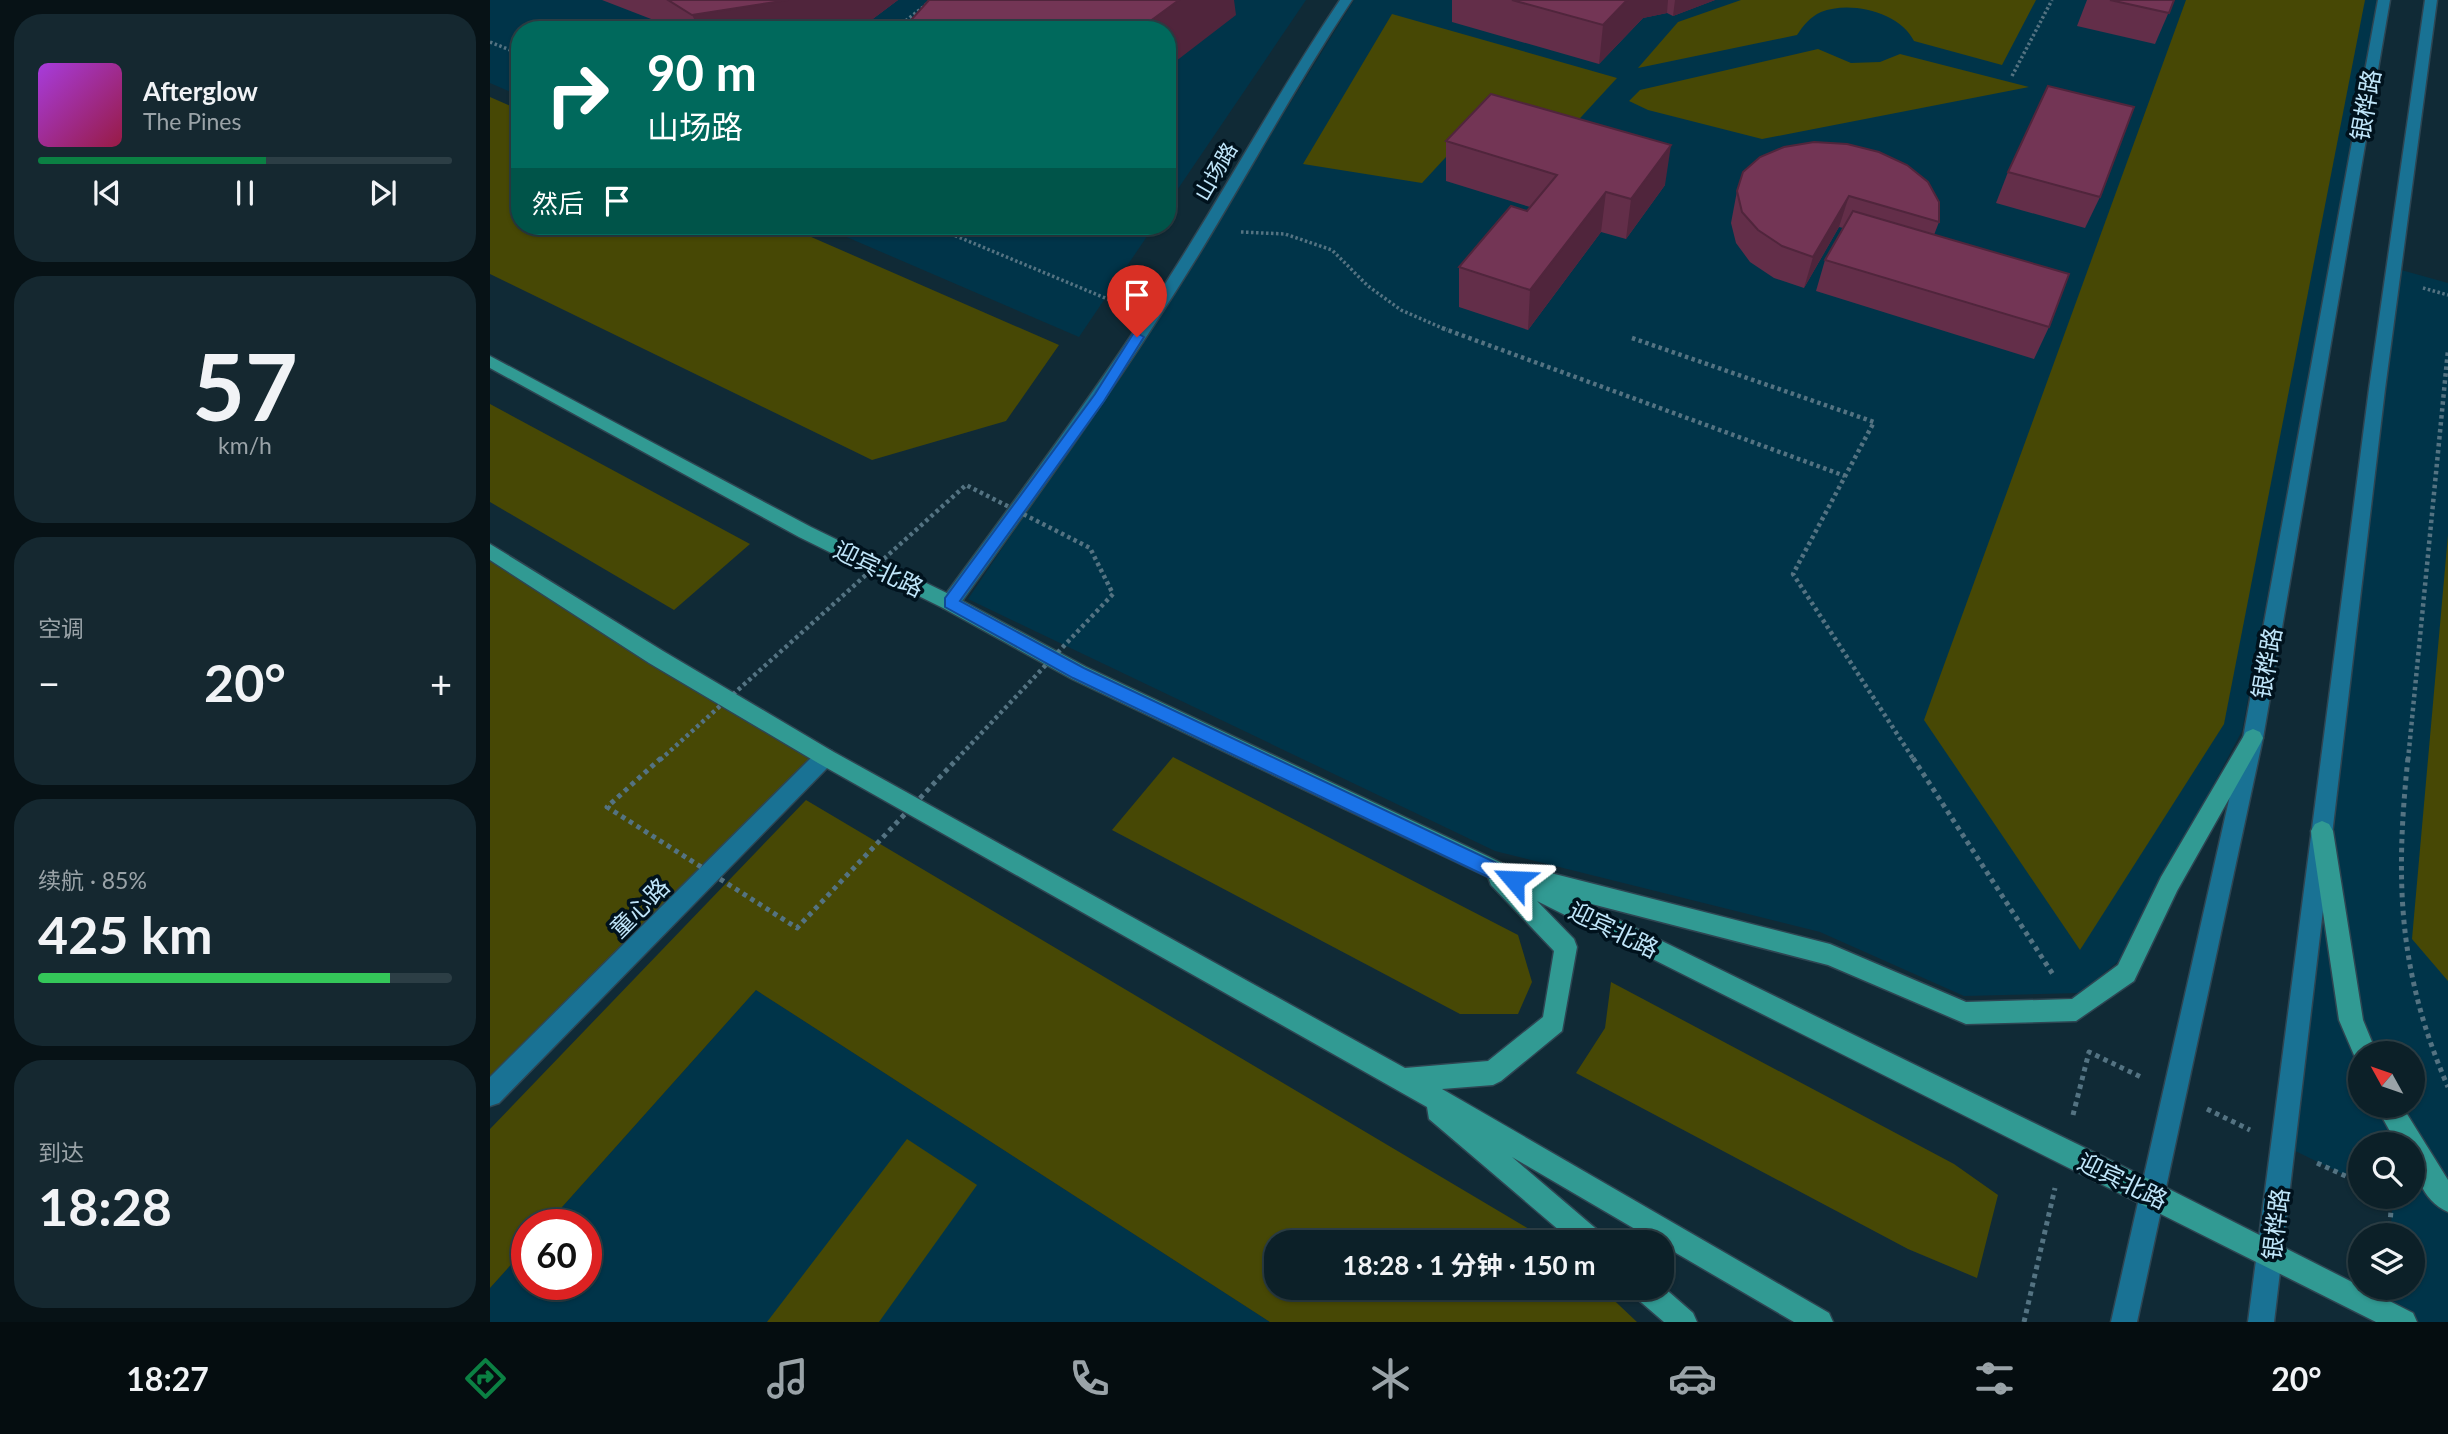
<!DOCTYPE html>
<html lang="zh">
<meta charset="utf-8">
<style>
body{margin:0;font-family:Lato,"Noto Sans SC",sans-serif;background:#152830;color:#f1f3f6;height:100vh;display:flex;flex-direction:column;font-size:26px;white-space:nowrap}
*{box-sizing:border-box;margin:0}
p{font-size:23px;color:#9aa3a8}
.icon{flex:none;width:38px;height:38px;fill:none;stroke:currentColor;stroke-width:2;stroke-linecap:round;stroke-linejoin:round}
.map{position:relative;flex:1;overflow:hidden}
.drawer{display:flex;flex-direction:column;gap:14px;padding:14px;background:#071216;width:490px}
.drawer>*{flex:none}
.hud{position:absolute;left:21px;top:21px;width:665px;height:214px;border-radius:28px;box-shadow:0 2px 5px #0004,0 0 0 2px #2c3e45;background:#00695c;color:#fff;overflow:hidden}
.needle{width:46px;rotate:310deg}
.buttons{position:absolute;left:1858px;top:1041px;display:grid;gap:14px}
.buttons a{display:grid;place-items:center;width:77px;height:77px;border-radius:50%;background:#0c2028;box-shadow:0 2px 5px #0004,0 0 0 2px #2c3e45;font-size:35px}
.speed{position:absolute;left:21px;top:1209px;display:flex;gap:14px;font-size:35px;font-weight:700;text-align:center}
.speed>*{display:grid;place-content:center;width:91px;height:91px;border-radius:50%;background:#0c2028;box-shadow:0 2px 5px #0004,0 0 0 2px #2c3e45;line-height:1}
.speed .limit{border:10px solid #d22;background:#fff;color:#111}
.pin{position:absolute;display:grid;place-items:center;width:60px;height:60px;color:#fff;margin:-72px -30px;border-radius:50% 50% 50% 0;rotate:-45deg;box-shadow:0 0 7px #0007}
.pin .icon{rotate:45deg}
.me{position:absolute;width:77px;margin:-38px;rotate:296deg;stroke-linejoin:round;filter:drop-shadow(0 0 5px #0008)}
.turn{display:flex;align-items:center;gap:24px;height:147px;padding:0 21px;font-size:32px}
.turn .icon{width:91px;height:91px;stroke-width:2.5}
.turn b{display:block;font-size:49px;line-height:60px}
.then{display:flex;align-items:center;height:66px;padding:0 21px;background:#0003;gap:14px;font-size:26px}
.big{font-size:52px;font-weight:700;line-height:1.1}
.drawer .widget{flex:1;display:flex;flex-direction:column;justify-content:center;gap:10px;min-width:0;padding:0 24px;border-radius:28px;background:#152830}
.drawer .dial{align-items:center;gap:0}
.dial b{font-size:91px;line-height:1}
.song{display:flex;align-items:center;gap:21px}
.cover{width:84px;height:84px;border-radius:10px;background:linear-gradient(135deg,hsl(280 70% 55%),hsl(340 70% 35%))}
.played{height:7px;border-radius:4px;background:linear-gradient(90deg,#0b8043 55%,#2c3e45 55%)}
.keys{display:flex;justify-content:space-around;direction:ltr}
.heat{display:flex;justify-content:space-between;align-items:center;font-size:38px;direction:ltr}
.charge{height:10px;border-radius:5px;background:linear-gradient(90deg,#34c759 85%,#2c3e45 0)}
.trip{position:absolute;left:774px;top:1230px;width:410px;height:70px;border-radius:28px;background:#0c2028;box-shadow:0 2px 5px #0004,0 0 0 2px #2c3e45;font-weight:700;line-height:70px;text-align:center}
.tabs{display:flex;height:112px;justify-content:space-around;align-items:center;background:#050d10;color:#9aa3a8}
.tabs .icon{width:49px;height:49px}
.tabs .current{color:#0b8043}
.tabs b{font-size:32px;color:#f1f3f6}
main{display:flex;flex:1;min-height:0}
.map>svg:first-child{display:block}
.built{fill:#003449;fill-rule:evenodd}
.green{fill:#474805}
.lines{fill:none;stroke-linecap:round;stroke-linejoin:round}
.tertiary-casing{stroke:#2e4552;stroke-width:3}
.secondary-casing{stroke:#2e4552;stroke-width:3}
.primary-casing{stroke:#2e4552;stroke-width:3}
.path-far2{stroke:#547382;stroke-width:3.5;stroke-dasharray:2.5 2.5;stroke-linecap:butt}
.path-far1{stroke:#547382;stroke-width:4.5;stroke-dasharray:3.5 3.5;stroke-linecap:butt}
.path{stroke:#547382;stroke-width:5;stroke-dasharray:4.5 4.5;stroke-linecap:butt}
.tertiary{fill:#197294;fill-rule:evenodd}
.secondary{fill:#197294;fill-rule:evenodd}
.primary{fill:#319a93;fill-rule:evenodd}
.wall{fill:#632e49}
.shaded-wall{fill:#50253c}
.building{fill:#733555;stroke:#50253c;stroke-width:2}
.route{fill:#1a73e8;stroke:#114b97;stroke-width:2}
.labels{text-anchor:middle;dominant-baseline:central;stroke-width:7;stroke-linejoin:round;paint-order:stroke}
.far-street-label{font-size:21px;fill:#c0e6fa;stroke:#00121d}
.street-label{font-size:24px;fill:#c0e6fa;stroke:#00121d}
</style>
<main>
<section class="drawer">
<div class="widget">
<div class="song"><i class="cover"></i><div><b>Afterglow</b><p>The Pines</p></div></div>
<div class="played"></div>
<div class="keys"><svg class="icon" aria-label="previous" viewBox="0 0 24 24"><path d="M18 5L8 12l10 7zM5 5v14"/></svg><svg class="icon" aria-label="pause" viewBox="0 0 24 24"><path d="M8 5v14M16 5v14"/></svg><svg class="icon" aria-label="next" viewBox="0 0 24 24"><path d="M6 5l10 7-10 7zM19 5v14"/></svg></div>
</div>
<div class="widget dial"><b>57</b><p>km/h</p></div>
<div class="widget"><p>空调</p>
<div class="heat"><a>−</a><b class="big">20°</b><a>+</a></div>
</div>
<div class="widget"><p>续航 · 85%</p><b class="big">425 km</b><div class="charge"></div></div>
<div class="widget"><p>到达</p><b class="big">18:28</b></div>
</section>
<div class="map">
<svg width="1958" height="1322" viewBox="0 0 1958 1322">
<rect width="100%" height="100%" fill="#102a36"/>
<g class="built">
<polygon points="0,0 816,0 677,205 677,30 30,30 30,96 0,83"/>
<polygon points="864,0 1890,0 1752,731 1630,960 1590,993 1474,996 1330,932 1005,851 478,599 668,317"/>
<polygon points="331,226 664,226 589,337"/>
<path d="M1904 268 1958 283V1322H1918L1894 1309 1896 1288H1923V1236L1900 1235 1903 1201 1899 1197H1923V1144H1871V1183L1795 1146ZM1871 1054H1923V1106H1871Z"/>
<polygon points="266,990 780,1322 0,1322 0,1288 37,1247 37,1284 96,1284 96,1225 56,1225"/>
</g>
<g class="green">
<path d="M1251 0H1546L1512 65 1424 41C1410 12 1360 0 1331 12 1320 17 1313 26 1307 35L1148 68 1188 22Z"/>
<polygon points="1696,0 1875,0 1734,724 1590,950 1434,720"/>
<polygon points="902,14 1127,78 1069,141 990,120 932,183 813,164"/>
<polygon points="1328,49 1361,63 1390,62 1410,54 1539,87 1272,139 1158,110 1139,101 1150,90"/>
<polygon points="0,97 30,110 30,226 296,226 569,345 516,421 382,460 0,274"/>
<polygon points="0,404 260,544 184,610 0,502"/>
<polygon points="1958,535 1958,981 1922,939"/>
<polygon points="0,555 333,757 0,1093"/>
<polygon points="683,757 1028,935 1042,982 1028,1014 970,1014 622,830"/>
<polygon points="316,800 1061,1242 786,1242 786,1288 1111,1288 1147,1322 780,1322 266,990 56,1225 37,1225 37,1247 0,1288 0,1129"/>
<polygon points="1121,982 1464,1164 1508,1195 1487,1278 1418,1249 1086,1073 1115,1028"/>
<polygon points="417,1139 487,1185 389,1322 277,1322"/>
</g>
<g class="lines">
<g class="tertiary-casing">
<g id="tertiary">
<path d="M850 0H862C807 83 761 169 709 254 634 376 550 492 467 608H453L451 603 453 598C536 485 620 373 694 254 747 169 794 83 850 0Z"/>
<polygon points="335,748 342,751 345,757 342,763 9,1103 0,1106 0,1077 328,751"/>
</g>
</g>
<g class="secondary-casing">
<g id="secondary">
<polygon points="1888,0 1900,0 1773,738 1647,1322 1621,1322 1753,738"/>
<polygon points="1935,0 1947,0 1895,389 1784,1322 1758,1322 1879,389"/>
</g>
</g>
<g class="primary-casing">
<g id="primary">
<polygon points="0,356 321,527 467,598 596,667 1029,871 1037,867 1340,944 1476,1002 1582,999 1628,965 1671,877 1756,732 1763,729 1770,732 1773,738 1770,744 1687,891 1644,981 1586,1021 1476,1024 1338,965 1090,901 1671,1185 1923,1313 1927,1322 1886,1322 1047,901 1084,939 1087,947 1072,1031 1011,1081 1003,1085 952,1089 1339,1313 1343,1322 1304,1322 1022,1157 1111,1233 1115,1242 1083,1242 939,1119 937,1107 328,763 159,663 0,560 0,544 173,651 342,751 915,1068 998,1061 1053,1017 1064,951 1001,885 998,877 582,679 453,608 309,537 0,368"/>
<polygon points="1832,821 1839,824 1843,831 1873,1020 1887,1054 1871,1054 1871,1064 1867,1062 1849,1020 1821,831 1825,824"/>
<path d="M1886 1106H1912L1958 1180V1212C1931 1200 1923 1171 1923 1144H1907Z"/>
<polygon points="1171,1285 1203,1313 1207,1322 1174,1322 1145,1297 1141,1288 1171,1288"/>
</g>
</g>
<g class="path-far2">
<polyline points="404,30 442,0"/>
<polyline points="0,42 30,54"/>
<polyline points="1522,76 1562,0"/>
<polyline points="442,226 632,305"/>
<polyline points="751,232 795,234 842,250 878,286 911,310 957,330"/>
<polyline points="1933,288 1958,295"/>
</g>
<g class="path-far1">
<polyline points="952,328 1355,476"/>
<polyline points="1142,338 1384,422 1303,574 1424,760"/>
<polyline points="170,760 476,485 600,548 623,594 466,760"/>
<polyline points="1918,760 1958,350"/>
</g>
<g class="path">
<polyline points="171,758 117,807 307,928 468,758"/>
<polyline points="1423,758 1564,976"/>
<path d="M1918 758C1905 881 1908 972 1958 1087"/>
<polyline points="1717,1109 1760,1130"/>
<polyline points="1583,1115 1599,1052 1653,1078"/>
<polyline points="1827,1163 1871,1183"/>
<polyline points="1899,1197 1902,1198 1899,1236"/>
<polyline points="1534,1322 1565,1188"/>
</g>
<use href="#tertiary" class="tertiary"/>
<use href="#secondary" class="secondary"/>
<use href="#primary" class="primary"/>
</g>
<g class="wall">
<polygon points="112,0 408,0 368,30 177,30 174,24"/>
<polygon points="962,0 1225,0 1183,16 1177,13 1153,18 1109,64 962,22"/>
<polygon points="1597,0 1684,0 1665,44 1587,26"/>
<polygon points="956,141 1175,185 1136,239 1111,232 1038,330 969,307 969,267 1037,211 1040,207 956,181"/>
<polygon points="1270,157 1449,222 1444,235 1559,327 1544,359 1326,291 1335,260 1353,228 1349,227 1314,288 1284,278 1260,262 1246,243 1241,223 1247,191"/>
<polygon points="1518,172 1610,197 1595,228 1506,203"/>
</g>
<g class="shaded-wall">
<polygon points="298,0 408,0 368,30 210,30 202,15"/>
<polygon points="689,0 744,0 746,15 677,68 677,30 648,30"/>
<polygon points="1137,0 1178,0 1177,13 1153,18 1109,64 1113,25"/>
<polygon points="1185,0 1225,0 1183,16"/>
<polygon points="1181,145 1175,185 1136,239 1141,199"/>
<polygon points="1116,192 1111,232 1038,330 1040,290"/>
<polygon points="1359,196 1349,227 1314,288 1323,257"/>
</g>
<g class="building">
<polygon points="178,0 298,0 202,15"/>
<polygon points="439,0 689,0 648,30 412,30"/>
<polygon points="1022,0 1137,0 1113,25"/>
<polygon points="1620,0 1684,0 1679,13"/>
<polygon points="1558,86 1644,107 1610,197 1518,172"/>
<polygon points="1001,94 1181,145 1141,199 1116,192 1040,290 969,267 1021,206 1037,211 1067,175 956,141"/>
<polygon points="1324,142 1357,144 1389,152 1417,165 1438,182 1449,202 1449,222 1359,196 1323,257 1292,246 1268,230 1252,212 1247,191 1253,172 1270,157 1294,147"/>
<polygon points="1363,211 1579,274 1559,327 1335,260"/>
</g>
<polygon class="route" points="647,333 654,337 614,401 470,601 594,668 1030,874 1033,880 1030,886 1017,886 583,678 455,607 455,598 605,394 643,334"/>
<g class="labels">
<g class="far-street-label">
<text transform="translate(725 171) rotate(-60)">山场路</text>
</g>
<g class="street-label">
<text transform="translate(1875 105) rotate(-80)">银桦路</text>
<text transform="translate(389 568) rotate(26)">迎宾北路</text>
<text transform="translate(1776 663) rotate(-80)">银桦路</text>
<text transform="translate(149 907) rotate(-45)">童心路</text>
<text transform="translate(1124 929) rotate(26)">迎宾北路</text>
<text transform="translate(1633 1180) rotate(26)">迎宾北路</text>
<text transform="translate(1785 1224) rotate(-83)">银桦路</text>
</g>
</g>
</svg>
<div class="buttons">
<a><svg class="needle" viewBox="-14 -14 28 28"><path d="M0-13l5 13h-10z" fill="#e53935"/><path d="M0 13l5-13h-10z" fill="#9aa3a8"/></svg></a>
<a><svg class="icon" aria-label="search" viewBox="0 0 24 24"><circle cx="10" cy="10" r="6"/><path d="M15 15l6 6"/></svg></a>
<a><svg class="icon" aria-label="layers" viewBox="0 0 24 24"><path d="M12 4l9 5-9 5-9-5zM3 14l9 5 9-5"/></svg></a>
</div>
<div class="speed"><div class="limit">60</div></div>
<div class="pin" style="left:647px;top:337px;background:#d93025"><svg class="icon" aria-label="arrive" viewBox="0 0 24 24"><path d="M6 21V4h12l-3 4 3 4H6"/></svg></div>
<svg class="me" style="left:1024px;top:880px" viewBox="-20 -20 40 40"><path d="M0-17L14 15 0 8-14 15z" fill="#1a73e8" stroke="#fff" stroke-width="4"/></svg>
<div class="trip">18:28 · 1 分钟 · 150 m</div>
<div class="hud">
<div class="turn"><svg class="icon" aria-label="right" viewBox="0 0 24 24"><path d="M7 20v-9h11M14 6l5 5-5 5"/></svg><div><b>90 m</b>山场路</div></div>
<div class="then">然后<svg class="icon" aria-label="arrive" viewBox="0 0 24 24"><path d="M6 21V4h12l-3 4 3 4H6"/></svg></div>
</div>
</div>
</main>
<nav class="tabs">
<b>18:27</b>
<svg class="icon current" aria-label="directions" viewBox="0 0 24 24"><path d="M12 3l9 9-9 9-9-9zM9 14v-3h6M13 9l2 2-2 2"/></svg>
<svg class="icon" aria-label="music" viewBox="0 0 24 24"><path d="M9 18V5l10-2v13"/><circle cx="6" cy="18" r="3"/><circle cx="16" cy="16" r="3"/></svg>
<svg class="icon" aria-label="phone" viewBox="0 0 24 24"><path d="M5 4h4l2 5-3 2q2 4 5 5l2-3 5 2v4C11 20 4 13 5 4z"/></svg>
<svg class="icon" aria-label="climate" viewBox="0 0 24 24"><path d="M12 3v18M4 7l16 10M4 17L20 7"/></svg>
<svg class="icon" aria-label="car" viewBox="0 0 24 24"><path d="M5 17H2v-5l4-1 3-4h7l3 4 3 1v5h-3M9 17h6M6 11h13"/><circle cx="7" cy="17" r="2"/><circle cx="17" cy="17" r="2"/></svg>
<svg class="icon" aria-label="filters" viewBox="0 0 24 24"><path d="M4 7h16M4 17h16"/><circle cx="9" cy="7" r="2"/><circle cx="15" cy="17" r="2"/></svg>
<b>20°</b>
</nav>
